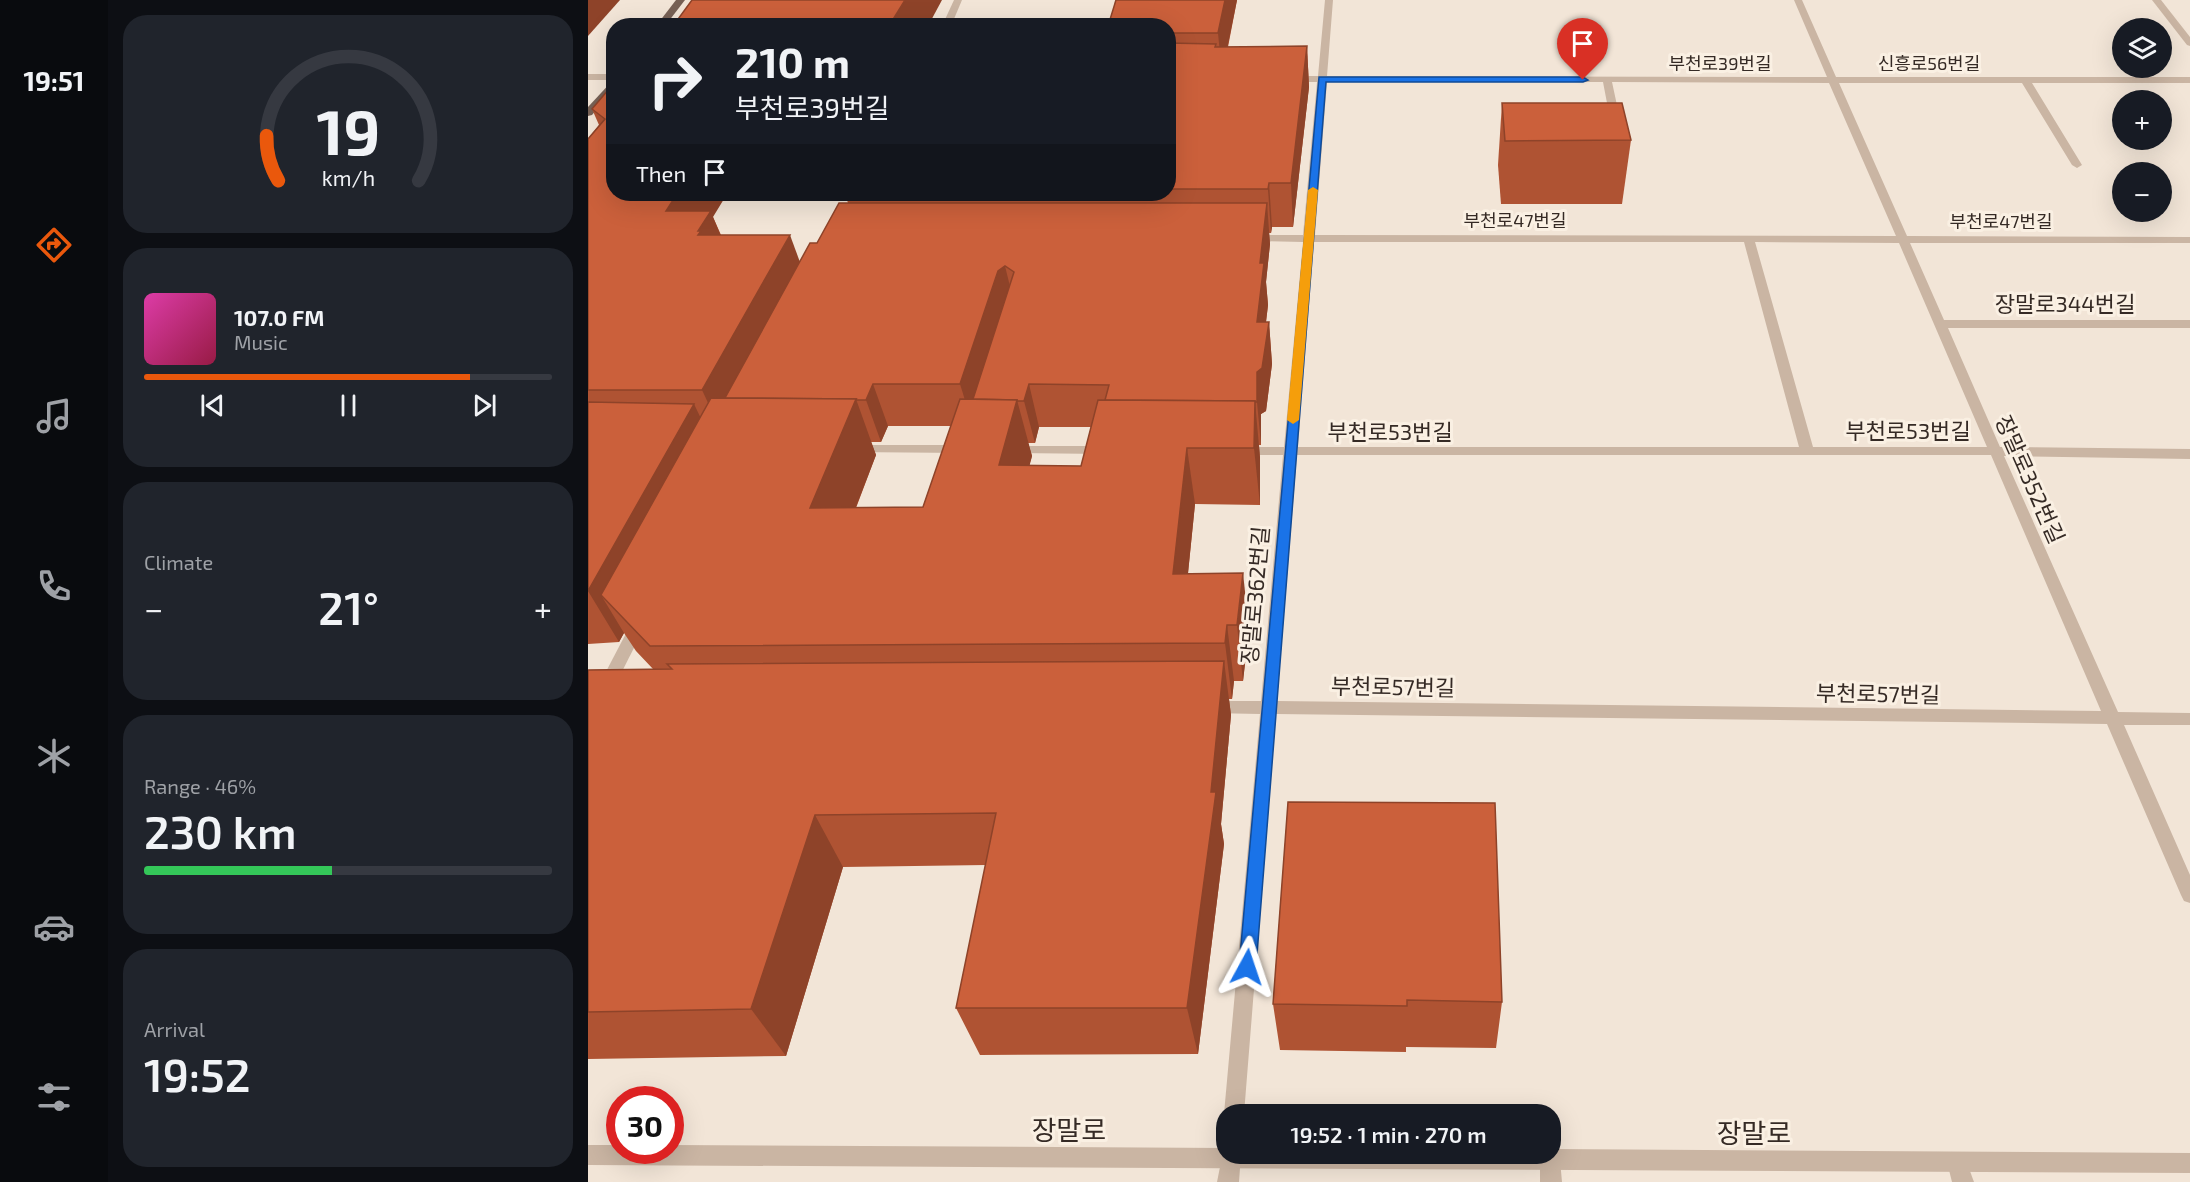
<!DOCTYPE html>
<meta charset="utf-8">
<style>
body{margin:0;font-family:"Exo 2","Noto Sans KR",sans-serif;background:#20242c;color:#f1f3f6;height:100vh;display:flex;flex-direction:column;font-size:22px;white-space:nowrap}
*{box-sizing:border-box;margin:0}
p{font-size:20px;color:#9ea1a6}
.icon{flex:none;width:33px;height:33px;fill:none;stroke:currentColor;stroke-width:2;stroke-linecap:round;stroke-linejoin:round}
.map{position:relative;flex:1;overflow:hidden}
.sheet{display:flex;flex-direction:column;gap:15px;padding:15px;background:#0d0f14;width:480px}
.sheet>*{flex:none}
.top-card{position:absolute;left:18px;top:18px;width:570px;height:183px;border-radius:24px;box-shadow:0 6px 24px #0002;background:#171b24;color:#f1f3f6;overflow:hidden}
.buttons{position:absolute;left:1524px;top:18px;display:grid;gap:12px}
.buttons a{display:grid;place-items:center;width:60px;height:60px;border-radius:50%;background:#171b24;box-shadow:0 6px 24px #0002;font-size:30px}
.speed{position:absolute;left:18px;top:1086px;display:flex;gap:12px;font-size:30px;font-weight:700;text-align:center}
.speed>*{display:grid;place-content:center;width:78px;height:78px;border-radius:50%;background:#171b24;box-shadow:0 6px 24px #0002;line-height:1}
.speed .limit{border:9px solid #d22;background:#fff;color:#111}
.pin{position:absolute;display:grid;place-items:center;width:51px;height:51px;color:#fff;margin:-62px -26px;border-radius:50% 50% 50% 0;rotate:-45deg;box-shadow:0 0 6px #0007}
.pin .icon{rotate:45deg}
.me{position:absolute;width:66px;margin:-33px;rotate:5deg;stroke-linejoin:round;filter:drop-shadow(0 0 4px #0008)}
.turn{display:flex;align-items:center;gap:21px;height:126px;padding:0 30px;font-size:27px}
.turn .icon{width:78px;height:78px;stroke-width:2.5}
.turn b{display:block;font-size:42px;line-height:51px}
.then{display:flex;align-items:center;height:57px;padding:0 30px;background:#0003;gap:12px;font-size:22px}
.big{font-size:45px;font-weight:600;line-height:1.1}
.sheet .card{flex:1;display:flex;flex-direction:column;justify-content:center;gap:9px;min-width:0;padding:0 21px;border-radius:24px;background:#20242c}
.sheet .dial{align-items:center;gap:0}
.dial svg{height:156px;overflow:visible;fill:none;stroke:#363941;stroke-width:7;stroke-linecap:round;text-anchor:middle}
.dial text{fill:#f1f3f6;stroke:none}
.song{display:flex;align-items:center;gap:18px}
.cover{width:72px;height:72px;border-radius:9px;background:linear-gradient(135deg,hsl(320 70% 55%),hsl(340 70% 35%))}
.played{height:6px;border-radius:3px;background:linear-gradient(90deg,#ea580c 80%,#363941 80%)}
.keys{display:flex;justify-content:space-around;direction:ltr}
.heat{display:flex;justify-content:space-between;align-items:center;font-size:33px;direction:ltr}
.charge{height:9px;border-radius:4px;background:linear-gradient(90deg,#34c759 46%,#363941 0)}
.trip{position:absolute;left:628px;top:1104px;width:345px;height:60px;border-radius:24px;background:#171b24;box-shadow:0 6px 24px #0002;font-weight:600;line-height:60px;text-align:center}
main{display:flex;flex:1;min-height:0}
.tabs{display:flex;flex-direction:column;width:108px;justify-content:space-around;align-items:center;background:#090b0e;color:#9ea1a6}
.tabs .icon{width:42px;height:42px}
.tabs .on{color:#ea580c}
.tabs b{font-size:27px;color:#f1f3f6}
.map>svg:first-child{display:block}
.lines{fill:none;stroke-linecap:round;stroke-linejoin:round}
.service{fill:#cab5a3;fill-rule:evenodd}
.minor{fill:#cab5a3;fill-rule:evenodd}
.tertiary{fill:#cab5a3;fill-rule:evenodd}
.primary{fill:#776155;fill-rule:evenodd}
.wall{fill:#af5333;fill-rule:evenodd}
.shaded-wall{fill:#8e4329}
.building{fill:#cb603b;stroke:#8e4329;stroke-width:1.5}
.route{fill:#1a73e8;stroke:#114b97;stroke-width:1.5}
.slow{fill:#f59e0b}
.labels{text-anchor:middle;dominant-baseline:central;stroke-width:6;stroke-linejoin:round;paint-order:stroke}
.far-street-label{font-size:18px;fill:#352a25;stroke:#faf0e3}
.street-label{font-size:22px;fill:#352a25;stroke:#faf0e3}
.near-street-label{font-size:27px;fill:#352a25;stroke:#faf0e3}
</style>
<main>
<nav class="tabs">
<b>19:51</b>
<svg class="icon on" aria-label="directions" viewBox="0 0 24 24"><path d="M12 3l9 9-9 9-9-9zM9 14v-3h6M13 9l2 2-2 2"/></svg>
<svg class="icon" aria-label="music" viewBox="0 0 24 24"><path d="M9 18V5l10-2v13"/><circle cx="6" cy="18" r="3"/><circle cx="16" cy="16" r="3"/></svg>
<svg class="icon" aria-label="phone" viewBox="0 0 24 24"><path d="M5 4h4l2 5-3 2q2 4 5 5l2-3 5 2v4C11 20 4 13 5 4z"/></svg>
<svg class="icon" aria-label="climate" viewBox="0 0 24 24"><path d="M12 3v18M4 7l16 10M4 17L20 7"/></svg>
<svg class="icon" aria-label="car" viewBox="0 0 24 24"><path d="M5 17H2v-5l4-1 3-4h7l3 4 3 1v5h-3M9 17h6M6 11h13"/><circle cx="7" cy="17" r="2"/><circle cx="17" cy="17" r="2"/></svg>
<svg class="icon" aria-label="filters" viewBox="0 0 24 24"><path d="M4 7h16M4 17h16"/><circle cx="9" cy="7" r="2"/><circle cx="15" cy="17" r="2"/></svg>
</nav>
<section class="sheet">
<div class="card dial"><svg viewBox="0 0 100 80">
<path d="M14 69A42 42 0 1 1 86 69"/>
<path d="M14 69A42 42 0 0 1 8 46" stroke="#ea580c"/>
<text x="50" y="56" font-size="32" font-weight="700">19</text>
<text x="50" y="72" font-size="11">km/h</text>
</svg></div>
<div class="card">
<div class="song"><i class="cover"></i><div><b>107.0 FM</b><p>Music</p></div></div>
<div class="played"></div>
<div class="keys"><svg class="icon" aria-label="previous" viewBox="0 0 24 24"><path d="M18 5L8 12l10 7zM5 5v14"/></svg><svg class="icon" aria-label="pause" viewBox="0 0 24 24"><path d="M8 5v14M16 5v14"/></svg><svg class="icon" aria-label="next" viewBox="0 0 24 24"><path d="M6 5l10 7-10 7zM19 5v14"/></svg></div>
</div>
<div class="card"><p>Climate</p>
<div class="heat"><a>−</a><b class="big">21°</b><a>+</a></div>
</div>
<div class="card"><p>Range · 46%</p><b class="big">230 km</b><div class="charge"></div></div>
<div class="card"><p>Arrival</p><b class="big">19:52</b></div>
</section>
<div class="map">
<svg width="1602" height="1182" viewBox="0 0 1602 1182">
<rect width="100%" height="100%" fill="#f2e5d7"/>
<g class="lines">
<polygon class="service" points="527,0 535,0 531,24 482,26 524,20"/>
<g class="minor">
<polygon points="366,0 374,0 363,26 354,26"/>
<path d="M737 0H745L739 76 1239 77 1206 0H1214L1248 77H1602V83H1444L1494 165 1489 168 1484 165 1434 83H1251L1319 236 1602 237V243H1322L1356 320H1602V328H1360L1412 447 1602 449V459L1416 456 1530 712 1602 713V725H1536L1602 875V903L1596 901 1593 895 1519 724 688 714 656 1114H639V1121L636 1114 672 714 621 713 615 712 613 707 615 702 621 701H673L695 455H651L644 451 651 447H696L715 242 664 241 658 238 664 235H715L729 82H702L697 79 702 76H730ZM739 82H1015L1023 124 1028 127 1033 124 1024 82 1241 83 1308 236 727 235ZM726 242H1156L1211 447H710ZM1167 242 1311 243 1399 447H1225ZM709 455H1403L1513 711 689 701Z"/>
<polygon points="1564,0 1573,0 1602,37 1602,46 1599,45"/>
<rect x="0" y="74" width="26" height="6"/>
<polygon points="267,445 375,445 382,449 375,453 262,452 260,449 262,446"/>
<polygon points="423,446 516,446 523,450 516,454 418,453 416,450"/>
<polygon points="50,618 55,620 58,624 6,727 0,729 0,706 45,620"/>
<polygon points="639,1145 639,1154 653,1154 651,1182 629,1182 636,1147"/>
<polygon points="963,1150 969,1153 972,1160 974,1182 952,1182 952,1160 954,1154 963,1154"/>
<polygon points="1369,1152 1376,1155 1386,1182 1364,1182 1359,1162 1362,1155"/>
</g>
<polygon class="tertiary" points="0,1145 32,1145 32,1150 82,1150 82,1145 639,1148 639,1154 963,1154 963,1149 1602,1153 1602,1173 0,1165"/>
<g class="primary">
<polygon points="88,0 97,0 77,26 68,26"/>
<polygon points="26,79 26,89 4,115 0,116 0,107"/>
</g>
</g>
<g class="wall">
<path d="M528 0H649L640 47 719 46 721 87 705 227H684L683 233H681L682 244 678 282 680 305 678 322H681L684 364 678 411 673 414V445H671L672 458V505L607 504 600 574 661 629 655 681H646L644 699H641L643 715 633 824 636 844 610 1054 392 1055 368 1008 398 865 255 867 198 1056 0 1059V670L65 669 48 651 36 633 31 642 0 644V139L11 125 4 109 26 83 125 217 133 235 212 261 229 243 260 203 257 194H580V26ZM300 426H363L335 507 268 508 288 455 283 442H293ZM451 427H503L493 466H441L444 456 440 443H447Z"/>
<polygon points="914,103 1043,140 1034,204 913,204 910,165"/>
<polygon points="700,802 914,1002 908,1048 818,1047 818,1052 692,1050 685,1004"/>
</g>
<g class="shaded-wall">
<polygon points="0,0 32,0 0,36"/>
<polygon points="317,0 354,0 340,26 301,26"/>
<polygon points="637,0 649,0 634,74 630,33"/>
<polygon points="719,46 721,87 705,227 703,183"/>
<polygon points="681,183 684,227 683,233 680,189"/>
<polygon points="89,194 139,194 125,217 143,260 78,211"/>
<polygon points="679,203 682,244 678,282 680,305 673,363 669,322 672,263"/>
<polygon points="202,235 220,284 138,441 114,390"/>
<polygon points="417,266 427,307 385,426 372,384 410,271"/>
<polygon points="681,322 684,364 678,411 673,414 673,445 669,402 669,372"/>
<polygon points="285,384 300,426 293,442 278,400"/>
<polygon points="441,384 451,427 447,443 436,401"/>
<polygon points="268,399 288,455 246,564 222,508"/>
<polygon points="429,400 444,456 427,522 411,465"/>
<polygon points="667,401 672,458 672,505 666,448"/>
<polygon points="106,404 130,454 13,595 36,633 31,642 0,591"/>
<polygon points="599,448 607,504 594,631 585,574"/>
<polygon points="655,573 661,629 655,681 649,625"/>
<polygon points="639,625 646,681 644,699 637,643"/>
<polygon points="636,661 643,715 633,824 636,844 610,1054 599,1008"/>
<polygon points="227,815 255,867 198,1056 163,1009"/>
</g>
<g class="building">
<polygon points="104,0 317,0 301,26 85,26"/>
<polygon points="528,0 637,0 630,33 580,33 580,26 520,26"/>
<polygon points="580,43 628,44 627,47 719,46 703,183 681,183 680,189 580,189"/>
<polygon points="26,83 26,194 89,194 78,211 123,211 110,231 113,231 110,235 202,235 114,390 0,390 0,139 17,119 4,109"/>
<polygon points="914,103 1034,103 1043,140 917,141"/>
<polygon points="251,203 679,203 672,263 676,263 669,322 681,322 674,368 669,372 669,402 667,402 667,401 517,400 521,385 441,384 436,401 429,401 429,400 385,399 426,272 417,266 410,271 372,384 285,384 278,400 267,400 268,399 137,398 222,243 229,243"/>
<polygon points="123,398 268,399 222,508 335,507 372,399 429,400 411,465 493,466 510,400 667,401 666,448 599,448 585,574 655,573 649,625 639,625 637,643 62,646 13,595"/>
<polygon points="0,402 106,404 0,591"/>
<polygon points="636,661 623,792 628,792 599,1008 368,1008 408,813 227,815 163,1009 0,1012 0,670 84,669 79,664"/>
<polygon points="700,802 907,803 914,1002 819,1000 819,1006 685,1004"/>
</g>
<polygon class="route" points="731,77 995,77 1000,80 995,82 738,82 668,967 665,972 659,975 653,972 651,967"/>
<polygon class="slow" points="725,187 730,190 711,420 705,424 699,420 720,190"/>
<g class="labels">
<g class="far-street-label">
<text x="1132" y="63">부천로39번길</text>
<text x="1341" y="63">신흥로56번길</text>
<text x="927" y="220">부천로47번길</text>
<text x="1413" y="221">부천로47번길</text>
</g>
<g class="street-label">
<text x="1477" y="303">장말로344번길</text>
<text x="1320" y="430">부천로53번길</text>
<text x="802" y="431">부천로53번길</text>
<text transform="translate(1443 479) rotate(66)">장말로352번길</text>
<text transform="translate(666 595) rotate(-85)">장말로362번길</text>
<text transform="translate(805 686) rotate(1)">부천로57번길</text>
<text transform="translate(1290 693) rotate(1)">부천로57번길</text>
</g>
<g class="near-street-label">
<text x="481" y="1129">장말로</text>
<text x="1166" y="1132">장말로</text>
</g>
</g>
</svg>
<div class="buttons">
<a><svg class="icon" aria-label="layers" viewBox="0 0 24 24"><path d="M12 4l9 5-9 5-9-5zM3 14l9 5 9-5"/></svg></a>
<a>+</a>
<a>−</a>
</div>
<div class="speed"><div class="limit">30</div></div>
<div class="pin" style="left:995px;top:80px;background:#d93025"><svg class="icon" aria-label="arrive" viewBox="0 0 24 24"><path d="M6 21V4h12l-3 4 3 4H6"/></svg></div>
<svg class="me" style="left:659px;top:967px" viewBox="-20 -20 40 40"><path d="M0-17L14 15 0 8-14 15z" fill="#1a73e8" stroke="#fff" stroke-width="4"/></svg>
<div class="trip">19:52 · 1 min · 270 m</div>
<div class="top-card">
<div class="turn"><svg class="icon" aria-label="right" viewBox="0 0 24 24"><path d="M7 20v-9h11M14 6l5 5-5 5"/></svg><div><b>210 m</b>부천로39번길</div></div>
<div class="then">Then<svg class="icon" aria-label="arrive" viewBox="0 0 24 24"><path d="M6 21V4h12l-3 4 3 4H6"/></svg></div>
</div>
</div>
</main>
